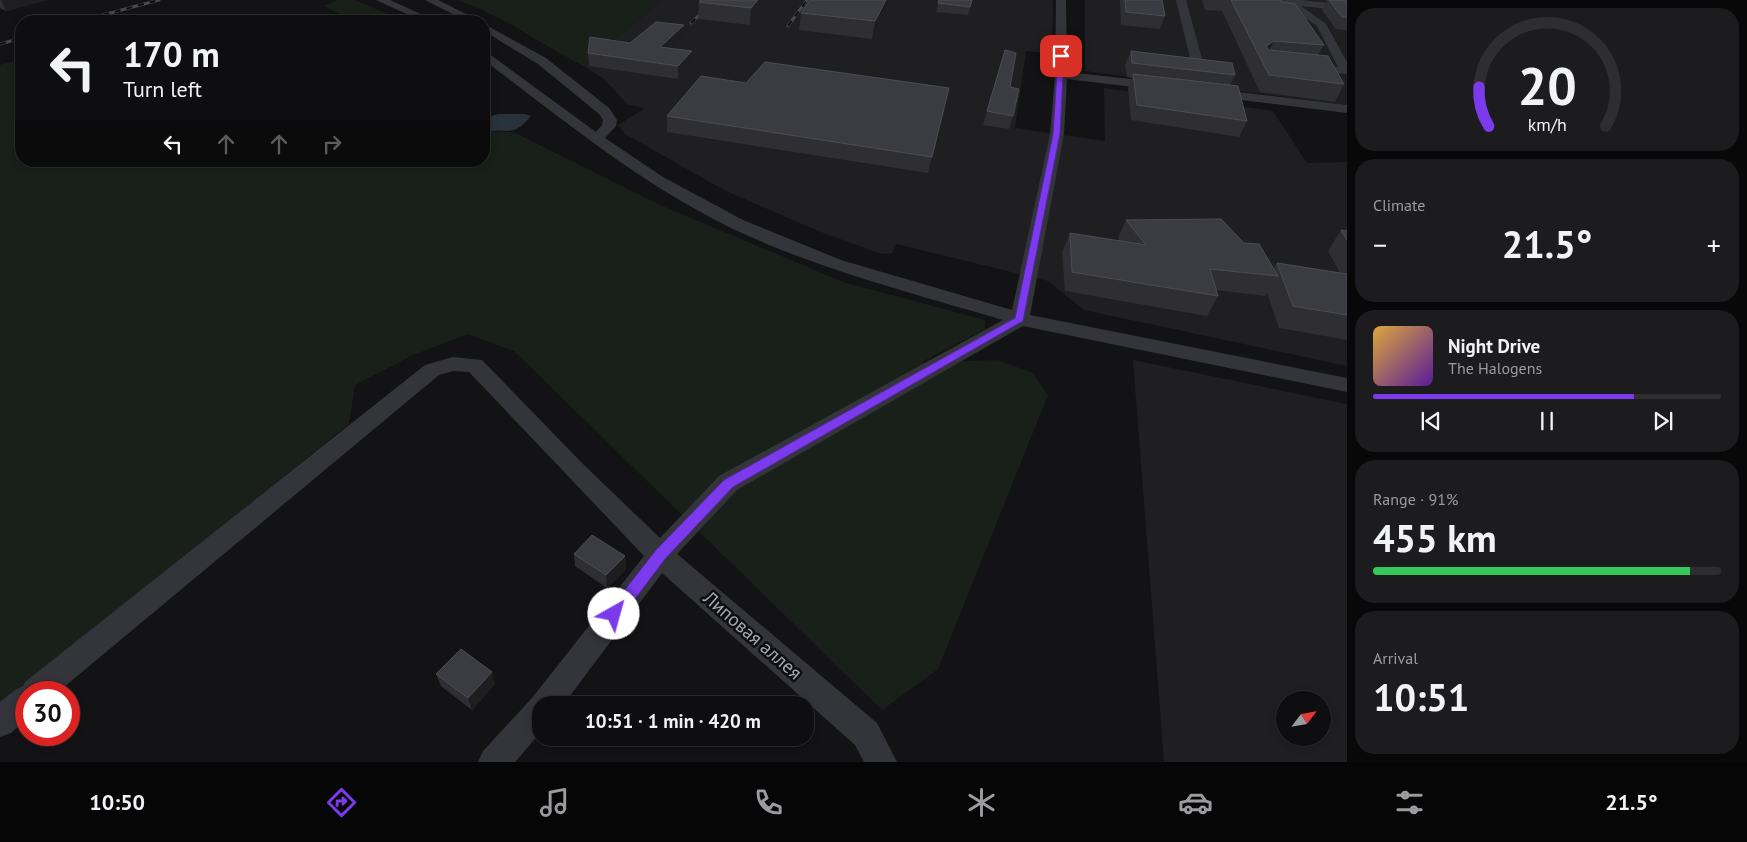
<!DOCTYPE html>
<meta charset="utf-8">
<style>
body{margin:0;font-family:"PT Sans",sans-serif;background:#1c1c1e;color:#f1f3f6;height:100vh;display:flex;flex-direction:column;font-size:19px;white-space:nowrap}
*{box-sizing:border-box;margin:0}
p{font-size:16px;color:#9b9c9f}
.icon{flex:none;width:28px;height:28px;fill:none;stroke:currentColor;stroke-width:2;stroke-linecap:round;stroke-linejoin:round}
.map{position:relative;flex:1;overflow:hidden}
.drawer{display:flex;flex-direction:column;gap:8px;padding:8px;background:#080809;width:400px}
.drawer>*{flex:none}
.top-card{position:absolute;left:15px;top:15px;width:475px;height:152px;border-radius:20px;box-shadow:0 2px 8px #0003,0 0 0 1px #2e2e30;background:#0e0e10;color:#f1f3f6;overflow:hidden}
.needle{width:32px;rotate:59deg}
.fabs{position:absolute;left:1276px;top:691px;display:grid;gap:10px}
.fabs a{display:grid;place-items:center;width:55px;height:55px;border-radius:50%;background:#0e0e10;box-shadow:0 2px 8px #0003,0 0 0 1px #2e2e30;font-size:25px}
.speed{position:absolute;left:15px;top:681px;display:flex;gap:10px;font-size:25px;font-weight:700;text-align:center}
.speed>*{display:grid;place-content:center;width:65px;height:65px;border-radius:50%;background:#0e0e10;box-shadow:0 2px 8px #0003,0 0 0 1px #2e2e30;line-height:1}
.speed .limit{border:8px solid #d22;background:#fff;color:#111}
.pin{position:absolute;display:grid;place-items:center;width:42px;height:42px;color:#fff;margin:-21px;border-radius:10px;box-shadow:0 2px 8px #0006}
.me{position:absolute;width:55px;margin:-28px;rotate:38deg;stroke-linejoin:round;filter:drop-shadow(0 0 4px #0008)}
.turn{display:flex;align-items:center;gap:18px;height:105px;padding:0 25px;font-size:22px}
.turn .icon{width:65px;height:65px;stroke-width:2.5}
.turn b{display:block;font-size:35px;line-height:42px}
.lanes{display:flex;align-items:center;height:48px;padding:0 25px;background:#0003;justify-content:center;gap:25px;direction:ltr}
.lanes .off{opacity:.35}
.big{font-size:38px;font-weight:700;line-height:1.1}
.drawer .card{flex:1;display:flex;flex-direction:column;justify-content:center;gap:8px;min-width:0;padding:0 18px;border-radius:20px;background:#1c1c1e}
.drawer .dial{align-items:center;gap:0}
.dial svg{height:130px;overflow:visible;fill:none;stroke:#2e2e30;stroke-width:7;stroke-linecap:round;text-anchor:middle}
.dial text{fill:#f1f3f6;stroke:none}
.song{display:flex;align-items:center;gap:15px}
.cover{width:60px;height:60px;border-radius:8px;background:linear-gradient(135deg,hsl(40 70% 55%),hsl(270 70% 35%))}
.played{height:5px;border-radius:2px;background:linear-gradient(90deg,#7c3aed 75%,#2e2e30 75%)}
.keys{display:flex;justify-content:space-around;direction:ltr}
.heat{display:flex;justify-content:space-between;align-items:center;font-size:28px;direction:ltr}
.charge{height:8px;border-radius:4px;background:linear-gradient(90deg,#34c759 91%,#2e2e30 0)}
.trip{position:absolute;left:532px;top:696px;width:282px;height:50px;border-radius:20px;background:#0e0e10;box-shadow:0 2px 8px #0003,0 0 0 1px #2e2e30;font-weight:700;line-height:50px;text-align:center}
.dock{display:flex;height:80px;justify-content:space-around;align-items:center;background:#060606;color:#9b9c9f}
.dock .icon{width:35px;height:35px}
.dock .on{color:#7c3aed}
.dock b{font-size:22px;color:#f1f3f6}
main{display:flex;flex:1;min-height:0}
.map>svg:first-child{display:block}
.built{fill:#1f1f22;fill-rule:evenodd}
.green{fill:#19201a}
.water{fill:#28323a}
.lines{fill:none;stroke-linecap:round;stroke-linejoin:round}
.minor{fill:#34353a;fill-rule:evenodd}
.rail-casing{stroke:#46494f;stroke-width:3}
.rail{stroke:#0e0e10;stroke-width:2;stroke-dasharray:6;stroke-linecap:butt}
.wall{fill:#2f2f33}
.shaded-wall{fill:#1e1e21}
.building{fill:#3b3c41;stroke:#4c4d54}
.route{fill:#7c3aed;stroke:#51269a}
.labels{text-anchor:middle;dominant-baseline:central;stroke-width:5;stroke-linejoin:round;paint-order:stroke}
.near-street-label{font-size:19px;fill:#a3a9b7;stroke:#0e0e10}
</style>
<main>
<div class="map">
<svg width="1347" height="762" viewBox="0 0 1347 762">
<rect width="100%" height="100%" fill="#131315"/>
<g class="built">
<polygon points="662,0 1053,0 1052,54 1026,51 1015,128 1105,141 1104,88 1273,111 1307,163 1347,162 1347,366 1084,310 1048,281 897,244 892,253 881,254 818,231 724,190 625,134 618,125 645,108 628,105 604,79 584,66"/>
<polygon points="1085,0 1347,0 1347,105 1085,71"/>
<path d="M1133 360 1347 404V762H1164ZM1285 700H1322V738H1285Z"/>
</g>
<g class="green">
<polygon points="338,0 355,0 404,21 353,21 324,6"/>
<path d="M457 0H662L584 66C541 45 503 15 457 0Z"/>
<polygon points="21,59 21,161 484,161 484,134 489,132 513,132 658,204 843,282 985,320 985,329 920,363 997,360 1033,373 1048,395 938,669 882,710 514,351 468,334 413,355 355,385 349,424 0,704 0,65"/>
</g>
<path class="water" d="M498 114H525L531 116C510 141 506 125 484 134V118Z"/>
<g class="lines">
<g class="minor">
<polygon points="376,0 390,0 436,21 422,21"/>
<polygon points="425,0 438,0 480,21 467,21"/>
<path d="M1056 0H1066L1067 72 1158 82 1164 86 1158 90 1067 79 1064 134 1030 315 1347 378V392L1023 326 737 490 677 554 877 723 897 762H864L855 745 662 573 563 705H541V732L515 762H478L483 751 532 698 644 556 469 372 453 371 439 375 58 692H26V720L11 733 0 737V702L15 690 23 686 25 682 425 365 453 357 482 360 583 464 660 538 719 476 1003 320C912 293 817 269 731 228 641 184 563 120 484 60V52L488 53 596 132 602 125 603 120 599 114 538 64 484 31V24L546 58 609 108 617 120 616 126 605 138 663 177 743 220 841 260 1012 310 1050 134 1055 75Z"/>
<polygon points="1176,0 1186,0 1204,66 1202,69 1194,69 1192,66"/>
<polygon points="1280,0 1301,0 1347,5 1347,11 1301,6 1326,24 1347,62 1347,74 1305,71 1303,68 1305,65 1309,64 1338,67 1317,26"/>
<polygon points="1213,89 1347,105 1347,113 1208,96 1207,93"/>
</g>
<g class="rail-casing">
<g id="rail">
<polyline points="80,21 159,0"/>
<polyline points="691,23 715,0"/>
<polyline points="788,26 807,0"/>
<polyline points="0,44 21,38"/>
</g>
</g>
<use href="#rail" class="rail"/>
</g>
<g class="wall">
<polygon points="0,0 48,0 6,11 0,8"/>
<polygon points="771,0 750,25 698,19 699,2"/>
<polygon points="810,0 892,0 872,39 799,30 801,13"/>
<polygon points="939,0 973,0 968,15 936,12"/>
<polygon points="1120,0 1162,0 1165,16 1160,29 1121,25"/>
<polygon points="1202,0 1280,0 1282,2 1324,45 1318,55 1344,84 1335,102 1260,92 1222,11 1205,10"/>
<polygon points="1325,0 1347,0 1347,30 1336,29 1322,10 1327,1"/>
<polygon points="684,38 672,48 692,64 678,79 589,66 588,53 630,43"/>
<polygon points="1131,51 1235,75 1230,85 1247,121 1239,137 1131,120 1128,88 1132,78 1127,77 1125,65"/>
<polygon points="746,83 949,88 928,173 667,132 667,116"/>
<polygon points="1010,87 1013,116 1009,129 983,125 987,111"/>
<polygon points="1126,220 1244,243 1273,269 1277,263 1340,273 1328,251 1341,230 1347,231 1347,340 1279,328 1267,293 1266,296 1216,290 1218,296 1207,316 1065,291 1062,252 1070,233 1120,241 1118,238"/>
<polygon points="574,554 625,556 626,569 607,588 575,566"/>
<polygon points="436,674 495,684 472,710 441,686"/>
</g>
<g class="shaded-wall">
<polygon points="1,0 48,0 6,11"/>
<polygon points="758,0 771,0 750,25 751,8"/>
<polygon points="886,0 892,0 872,39 875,21"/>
<polygon points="684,25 684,38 660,59 660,47"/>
<polygon points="1274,41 1266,57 1266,46"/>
<polygon points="692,51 692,64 678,79 678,66"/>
<polygon points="625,556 626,569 607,588 606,575"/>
<polygon points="492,672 495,684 472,710 468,698"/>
</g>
<g class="building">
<polygon points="701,0 758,0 751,8 699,2"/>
<polygon points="810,0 886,0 875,21 801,13"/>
<polygon points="939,0 972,0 970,7 938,3"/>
<polygon points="1125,0 1162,0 1165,16 1126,12"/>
<polygon points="1231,0 1280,0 1282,2 1295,4 1324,45 1274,41 1266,46 1269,50 1328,56 1344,84 1269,75"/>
<polygon points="1329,0 1347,1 1347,17 1342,17"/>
<polygon points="656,22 684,25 660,47 692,51 678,66 588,53 590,37 630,43"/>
<polygon points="1005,50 1016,53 1010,87 1019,89 1013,116 987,111"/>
<polygon points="1131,51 1232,63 1235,75 1132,63"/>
<polygon points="765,62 949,88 932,157 667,116 701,76 746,83"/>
<polygon points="1133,74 1238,86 1247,121 1137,105"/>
<polygon points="1221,219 1244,243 1259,244 1278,276 1210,269 1218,296 1072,272 1070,233 1146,245 1126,220"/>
<polygon points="1341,230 1347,231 1347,240"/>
<polygon points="1277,263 1347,274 1347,315 1293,306"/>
<polygon points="592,535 625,556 606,575 574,554"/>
<polygon points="461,649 492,672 468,698 436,674"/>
</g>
<polygon class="route" points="1061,54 1064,56 1060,134 1023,321 733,487 665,559 620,619 614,621 609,619 607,614 609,610 656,550 724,480 1015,318 1053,134 1058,56"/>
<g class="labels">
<g class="near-street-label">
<text transform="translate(753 635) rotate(41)">Липовая аллея</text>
</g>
</g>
</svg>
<div class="fabs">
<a><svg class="needle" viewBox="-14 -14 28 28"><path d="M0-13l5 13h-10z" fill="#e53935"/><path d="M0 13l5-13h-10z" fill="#9b9c9f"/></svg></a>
</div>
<div class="speed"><div class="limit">30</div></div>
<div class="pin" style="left:1061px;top:56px;background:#d93025"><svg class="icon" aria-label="arrive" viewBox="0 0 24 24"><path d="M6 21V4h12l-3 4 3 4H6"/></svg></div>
<svg class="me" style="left:614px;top:614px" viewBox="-20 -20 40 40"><circle r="19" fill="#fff"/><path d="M0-13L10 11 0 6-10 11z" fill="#7c3aed"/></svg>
<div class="trip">10:51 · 1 min · 420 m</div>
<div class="top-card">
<div class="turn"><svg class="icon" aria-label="left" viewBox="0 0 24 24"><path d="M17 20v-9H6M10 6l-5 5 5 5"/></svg><div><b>170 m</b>Turn left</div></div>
<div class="lanes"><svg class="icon" aria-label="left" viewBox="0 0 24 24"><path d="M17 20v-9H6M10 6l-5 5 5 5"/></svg><svg class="icon off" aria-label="ahead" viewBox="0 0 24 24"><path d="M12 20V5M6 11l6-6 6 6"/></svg><svg class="icon off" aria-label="ahead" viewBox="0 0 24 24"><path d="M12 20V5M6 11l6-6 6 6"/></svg><svg class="icon off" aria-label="right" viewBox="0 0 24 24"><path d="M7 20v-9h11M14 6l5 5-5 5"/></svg></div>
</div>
</div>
<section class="drawer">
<div class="card dial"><svg viewBox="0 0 100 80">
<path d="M14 69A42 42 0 1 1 86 69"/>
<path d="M14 69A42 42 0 0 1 8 45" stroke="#7c3aed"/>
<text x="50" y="56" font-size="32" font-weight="700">20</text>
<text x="50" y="72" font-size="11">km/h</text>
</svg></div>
<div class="card"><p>Climate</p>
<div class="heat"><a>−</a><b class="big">21.5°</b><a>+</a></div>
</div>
<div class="card">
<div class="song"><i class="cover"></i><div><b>Night Drive</b><p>The Halogens</p></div></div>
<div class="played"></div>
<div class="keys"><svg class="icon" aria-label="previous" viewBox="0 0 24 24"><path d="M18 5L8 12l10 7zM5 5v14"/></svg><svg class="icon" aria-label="pause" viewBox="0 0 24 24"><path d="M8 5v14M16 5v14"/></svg><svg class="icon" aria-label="next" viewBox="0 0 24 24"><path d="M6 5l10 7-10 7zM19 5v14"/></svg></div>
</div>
<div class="card"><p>Range · 91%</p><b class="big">455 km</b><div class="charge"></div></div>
<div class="card"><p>Arrival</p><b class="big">10:51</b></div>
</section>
</main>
<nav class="dock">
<b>10:50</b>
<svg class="icon on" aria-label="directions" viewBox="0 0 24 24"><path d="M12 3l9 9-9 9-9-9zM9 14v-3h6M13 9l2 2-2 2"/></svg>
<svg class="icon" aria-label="music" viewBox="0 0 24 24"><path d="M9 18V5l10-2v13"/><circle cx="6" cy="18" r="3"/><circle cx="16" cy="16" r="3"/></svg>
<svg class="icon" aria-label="phone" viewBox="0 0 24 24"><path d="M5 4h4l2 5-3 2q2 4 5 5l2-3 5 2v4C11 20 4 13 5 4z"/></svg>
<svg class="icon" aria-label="climate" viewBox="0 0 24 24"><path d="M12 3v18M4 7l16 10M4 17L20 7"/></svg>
<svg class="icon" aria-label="car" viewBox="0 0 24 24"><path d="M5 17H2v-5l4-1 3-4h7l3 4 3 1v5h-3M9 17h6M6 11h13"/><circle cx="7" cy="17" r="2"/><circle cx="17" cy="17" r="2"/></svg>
<svg class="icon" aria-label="filters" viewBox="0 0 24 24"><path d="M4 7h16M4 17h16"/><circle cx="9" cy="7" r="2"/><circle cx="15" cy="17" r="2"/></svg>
<b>21.5°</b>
</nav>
